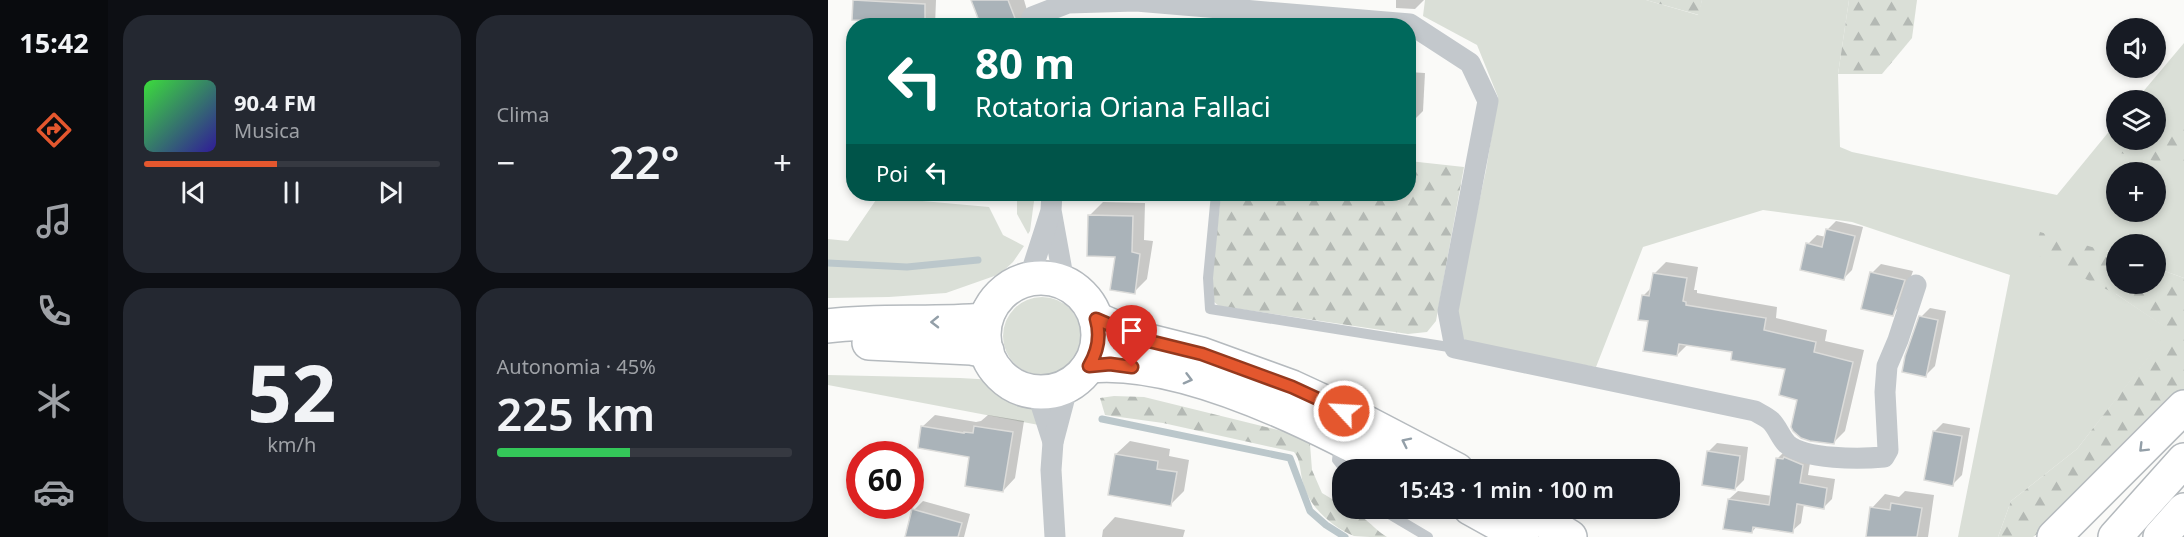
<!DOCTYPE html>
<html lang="it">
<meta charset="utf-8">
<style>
body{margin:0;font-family:"Noto Sans",sans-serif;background:#242831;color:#f1f3f6;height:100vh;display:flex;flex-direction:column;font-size:22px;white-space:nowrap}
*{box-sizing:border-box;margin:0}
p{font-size:20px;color:#9ea1a6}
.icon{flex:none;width:33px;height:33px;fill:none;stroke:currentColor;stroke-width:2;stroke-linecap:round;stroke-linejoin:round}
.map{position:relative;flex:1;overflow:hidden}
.panel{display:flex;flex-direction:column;gap:15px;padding:15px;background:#0d0f14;width:720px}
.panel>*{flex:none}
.banner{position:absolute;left:18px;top:18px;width:570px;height:183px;border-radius:24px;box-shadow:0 3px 9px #0003;background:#00695c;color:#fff;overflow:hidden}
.fabs{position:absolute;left:1278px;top:18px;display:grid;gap:12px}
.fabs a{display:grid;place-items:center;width:60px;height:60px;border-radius:50%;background:#171b24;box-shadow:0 3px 9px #0003;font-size:30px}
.speed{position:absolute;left:18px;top:441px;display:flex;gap:12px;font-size:30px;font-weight:700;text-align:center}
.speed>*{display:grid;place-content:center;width:78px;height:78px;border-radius:50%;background:#171b24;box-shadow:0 3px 9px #0003;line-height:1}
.speed .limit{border:9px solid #d22;background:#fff;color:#111}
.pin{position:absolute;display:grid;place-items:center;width:51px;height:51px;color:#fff;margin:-62px -26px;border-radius:50% 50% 50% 0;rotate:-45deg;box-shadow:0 0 6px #0007}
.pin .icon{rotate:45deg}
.me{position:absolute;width:66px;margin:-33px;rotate:295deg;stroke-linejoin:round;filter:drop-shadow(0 0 4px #0008)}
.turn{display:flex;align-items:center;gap:21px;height:126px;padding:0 30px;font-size:27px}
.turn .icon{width:78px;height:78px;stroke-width:2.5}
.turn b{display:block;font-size:42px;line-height:51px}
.then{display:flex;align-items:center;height:57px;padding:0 30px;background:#0003;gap:12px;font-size:22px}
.big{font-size:45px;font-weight:600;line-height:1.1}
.panel .card{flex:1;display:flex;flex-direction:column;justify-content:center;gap:9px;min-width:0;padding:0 21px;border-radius:24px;background:#242831}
.panel .dial{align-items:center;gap:0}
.dial b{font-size:78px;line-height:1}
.song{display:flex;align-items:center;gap:18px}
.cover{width:72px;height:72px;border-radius:9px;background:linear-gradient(135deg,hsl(120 70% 55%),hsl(250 70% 35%))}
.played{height:6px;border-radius:3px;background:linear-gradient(90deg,#e4572e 45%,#363941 45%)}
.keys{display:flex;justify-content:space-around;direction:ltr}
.heat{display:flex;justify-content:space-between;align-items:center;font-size:33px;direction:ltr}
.charge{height:9px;border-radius:4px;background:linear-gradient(90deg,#34c759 45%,#363941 0)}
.panel .tiles{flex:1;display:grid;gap:15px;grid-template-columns:repeat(2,1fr)}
.trip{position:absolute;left:504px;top:459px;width:348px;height:60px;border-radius:24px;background:#171b24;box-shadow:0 3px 9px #0003;font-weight:600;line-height:60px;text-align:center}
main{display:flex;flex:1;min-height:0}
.dock{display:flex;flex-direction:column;width:108px;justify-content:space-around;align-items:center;background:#090b0e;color:#9ea1a6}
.dock .icon{width:42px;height:42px}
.dock .selected{color:#e4572e}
.dock b{font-size:27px;color:#f1f3f6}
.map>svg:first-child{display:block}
.green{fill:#dadfd7;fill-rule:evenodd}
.forest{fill:url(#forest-firs)}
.shadow{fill:#0003}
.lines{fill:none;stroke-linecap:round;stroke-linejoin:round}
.stream{stroke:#bbc7cb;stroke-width:7}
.building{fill:#aab3b9;stroke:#dcdcda;stroke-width:1.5}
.primary-casing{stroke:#b5babe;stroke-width:36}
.motorway-casing{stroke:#b4b9bd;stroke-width:36}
.service{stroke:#c3c8cc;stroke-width:10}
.minor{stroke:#c3c8cc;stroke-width:21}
.primary{stroke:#fff;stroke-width:33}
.motorway{stroke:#fff;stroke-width:33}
.oneway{stroke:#939fa8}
.route-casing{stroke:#94391e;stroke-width:15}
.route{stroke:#e4572e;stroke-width:10}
</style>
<main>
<nav class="dock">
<b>15:42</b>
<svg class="icon selected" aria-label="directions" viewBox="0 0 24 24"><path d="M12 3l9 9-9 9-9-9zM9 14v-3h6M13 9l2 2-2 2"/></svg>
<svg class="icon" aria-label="music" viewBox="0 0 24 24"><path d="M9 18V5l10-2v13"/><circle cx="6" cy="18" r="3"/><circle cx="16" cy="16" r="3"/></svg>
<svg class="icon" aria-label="phone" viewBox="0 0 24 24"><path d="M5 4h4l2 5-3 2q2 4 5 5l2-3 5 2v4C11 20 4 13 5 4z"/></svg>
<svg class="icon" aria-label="climate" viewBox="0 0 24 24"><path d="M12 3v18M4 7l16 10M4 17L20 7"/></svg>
<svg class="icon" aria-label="car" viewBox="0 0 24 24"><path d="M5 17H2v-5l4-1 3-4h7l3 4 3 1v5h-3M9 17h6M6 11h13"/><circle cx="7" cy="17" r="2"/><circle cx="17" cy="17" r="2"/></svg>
</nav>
<section class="panel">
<div class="tiles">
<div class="card">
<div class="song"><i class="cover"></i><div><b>90.4 FM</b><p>Musica</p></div></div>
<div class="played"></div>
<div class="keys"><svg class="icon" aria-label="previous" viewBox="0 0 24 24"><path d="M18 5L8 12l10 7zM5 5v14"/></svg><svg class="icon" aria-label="pause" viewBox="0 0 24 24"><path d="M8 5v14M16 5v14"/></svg><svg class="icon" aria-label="next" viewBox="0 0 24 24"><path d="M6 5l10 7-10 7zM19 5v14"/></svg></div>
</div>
<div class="card"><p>Clima</p>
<div class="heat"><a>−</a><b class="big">22°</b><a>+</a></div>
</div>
<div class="card dial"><b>52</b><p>km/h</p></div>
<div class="card"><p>Autonomia · 45%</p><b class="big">225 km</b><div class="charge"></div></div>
</div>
</section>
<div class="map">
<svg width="1356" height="537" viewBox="0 0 1356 537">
<defs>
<pattern id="forest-firs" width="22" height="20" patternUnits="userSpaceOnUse" patternTransform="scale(1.5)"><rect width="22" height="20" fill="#dadfd7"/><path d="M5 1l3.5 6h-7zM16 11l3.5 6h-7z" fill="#b4b9b4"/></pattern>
</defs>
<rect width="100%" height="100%" fill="#fafaf8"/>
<g class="green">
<path d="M597 0H818L870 15 874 0H1021L1010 74 1012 147 1024 152 1229 195 1288 123V140H1328V100H1308L1356 43V278L1328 268V244H1288V254L1279 251 1288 294 1342 330 1249 449 1183 501 1170 537H1130L1182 275 1024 222 935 210 815 247 768 367 642 345 629 332V305L658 170 670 97 649 45 595 16ZM1288 172H1328V212H1288Z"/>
<polygon points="189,194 207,194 202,231 200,234 189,214"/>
<polygon points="50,197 161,207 175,235 196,246 185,262 172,274 118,293 61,297 0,298 0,239 20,241"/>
<circle cx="214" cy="336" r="39"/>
<polygon points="0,375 132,378 167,380 188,390 204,408 211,425 0,385"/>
</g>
<g class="forest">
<polygon points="818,0 874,0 871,15"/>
<polygon points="1021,0 1089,0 1084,38 1054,74 1010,74"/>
<polygon points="1328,116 1356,124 1356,168 1288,152 1299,140 1328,140"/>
<polygon points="581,161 636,167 608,321 599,332 580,334 391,306 386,302 382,292 393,194 580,194"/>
<polygon points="1212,232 1288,254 1288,284 1328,284 1328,268 1356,278 1356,395 1212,532 1205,537 1170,537 1183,501 1249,449 1341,330 1288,294 1205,253"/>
<path d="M286 396 316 397 470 435 482 444 484 470 494 493 514 505V508C532 509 545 529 559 537 549 537 535 537 526 536 504 527 481 507 475 483 472 473 473 460 466 452L335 423 277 415 272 398Z"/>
</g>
<g class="shadow">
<polygon points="26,0 108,0 107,26 50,26 50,19 26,18"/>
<polygon points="145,0 196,0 199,10 200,26 154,26"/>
<polygon points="568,0 596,0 587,9 568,8"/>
<polygon points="580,72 597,73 595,111 582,124"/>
<polygon points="275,202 317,203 316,240 325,241 319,279 306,292 289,255 262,215"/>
<polygon points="1008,221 1035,227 1024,270 1015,279 980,244 989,235 998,237 999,230"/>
<polygon points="838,262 870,267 866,290 869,290 869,293 949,307 948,318 999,330 997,341 1036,350 1017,431 1005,443 971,398 959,367 905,351 860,344 849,355 821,320 815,296 824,287 826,274"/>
<polygon points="1053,264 1085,271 1073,305 1064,314 1044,273"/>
<polygon points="1102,308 1118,311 1107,366 1098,375 1093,317"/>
<polygon points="107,415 148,422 153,421 160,415 196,421 187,478 175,491 143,456 94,427"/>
<polygon points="1115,423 1142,428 1134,475 1125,484 1106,432"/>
<polygon points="302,441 342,449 341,456 361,460 356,491 343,504 288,454"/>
<polygon points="889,443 920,447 916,480 907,489 880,452"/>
<polygon points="958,450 983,457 980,475 1007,479 1004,499 996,507 976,504 973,523 964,531 929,526 924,532 901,499 910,491 944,496 949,459"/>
<polygon points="1077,491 1106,495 1100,537 1040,537 1044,508 1057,494 1071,497"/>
<polygon points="95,501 142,514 136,537 78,537 86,510"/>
<polygon points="287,517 357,530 355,537 274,537 275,530"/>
</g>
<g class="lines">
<g class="stream">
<polyline points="0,263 79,267 150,260"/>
<polyline points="274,419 462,458 482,511 498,525 517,537"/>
</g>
</g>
<g class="building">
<polygon points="25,0 97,4 97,26 49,26 49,21 24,20"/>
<polygon points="143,0 180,0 190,26 153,26"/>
<polygon points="260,215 305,216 304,252 312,254 307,294 282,290 287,257 259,256"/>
<polygon points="998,229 1027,236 1016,280 972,270 978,243 994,247"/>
<polygon points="1042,272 1077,280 1065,316 1033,309"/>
<polygon points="825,273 859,278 855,301 858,302 858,305 938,318 936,330 988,342 986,352 1025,362 1006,444 982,441 973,438 965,431 963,427 969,400 951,395 957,369 903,360 904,352 851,344 849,356 815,351 820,321 810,320 814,295 821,296"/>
<polygon points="1091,316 1110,320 1098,377 1074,372 1077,356"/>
<polygon points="93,426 136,433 136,432 145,433 146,426 185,432 175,492 137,486 141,457 90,448"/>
<polygon points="1105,431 1134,436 1125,486 1096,480"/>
<polygon points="879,451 912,456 907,490 874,485"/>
<polygon points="287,454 330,461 329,469 349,472 343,506 280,495"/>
<polygon points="956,457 975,465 972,483 999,488 996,509 969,504 965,533 925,527 924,533 895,529 900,499 941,505 948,458 955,459"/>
<polygon points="1063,503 1094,508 1089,537 1038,537 1042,507 1062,510"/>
<polygon points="84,509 134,523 130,537 77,537"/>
</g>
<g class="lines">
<g class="primary-casing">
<g id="primary">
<circle cx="213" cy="335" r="57"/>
<polyline points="268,319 317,340 373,354 464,387 516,411 629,470"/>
<path d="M0 326C52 319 104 325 156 320L161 311"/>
<polyline points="41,343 143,348 159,351"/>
<path d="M261 366C354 357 489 425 570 470"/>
<polyline points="642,508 694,537"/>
<polyline points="696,508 742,537"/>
<polyline points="1226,537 1356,407"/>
</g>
</g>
<g class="motorway-casing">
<g id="motorway">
<polyline points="1287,537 1356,460"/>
<polyline points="1332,537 1356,510"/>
</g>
</g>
<g class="service">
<polyline points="388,194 380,278 382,309 627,348"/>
<polyline points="511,444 509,460 517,470"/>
<polyline points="551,508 600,537"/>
</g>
<g class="minor">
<path d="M204 17 240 3 308 1 582 24 642 63 660 101 620 311 627 348 927 411C932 414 939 417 943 421 950 428 952 437 959 444 977 460 1033 459 1056 457L1060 450 1057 392 1059 366 1070 340 1088 285"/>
<polyline points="224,194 223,210 236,282"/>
<polyline points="201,279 222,214"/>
<polyline points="209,392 225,442"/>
<polyline points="227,537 223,470 225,442 240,385"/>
</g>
<use href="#primary" class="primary"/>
<use href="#motorway" class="motorway"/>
</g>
<defs><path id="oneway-chevron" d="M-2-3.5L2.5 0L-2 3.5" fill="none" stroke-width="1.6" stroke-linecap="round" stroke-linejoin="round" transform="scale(1.5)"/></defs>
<g class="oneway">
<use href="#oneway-chevron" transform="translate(107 322) rotate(179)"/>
<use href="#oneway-chevron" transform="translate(360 379) rotate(15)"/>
<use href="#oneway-chevron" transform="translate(578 442) rotate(-154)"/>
<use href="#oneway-chevron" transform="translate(1315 448) rotate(135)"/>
</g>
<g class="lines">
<g class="route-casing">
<path id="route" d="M304 367 282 364 261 366C270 351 273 336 268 319L317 340 374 354 464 387 516 411"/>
</g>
<use href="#route" class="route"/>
</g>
</svg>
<div class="fabs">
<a><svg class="icon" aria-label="sound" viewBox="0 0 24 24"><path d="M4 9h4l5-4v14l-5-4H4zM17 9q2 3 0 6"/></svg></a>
<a><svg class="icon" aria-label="layers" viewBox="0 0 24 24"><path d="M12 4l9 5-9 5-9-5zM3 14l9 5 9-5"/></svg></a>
<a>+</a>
<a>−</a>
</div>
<div class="speed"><div class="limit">60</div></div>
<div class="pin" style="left:304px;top:367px;background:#d93025"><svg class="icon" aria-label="arrive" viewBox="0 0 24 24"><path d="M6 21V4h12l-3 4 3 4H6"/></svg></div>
<svg class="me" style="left:516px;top:411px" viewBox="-20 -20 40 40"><circle r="17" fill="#e4572e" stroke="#fff" stroke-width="3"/><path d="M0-11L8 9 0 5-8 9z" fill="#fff"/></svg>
<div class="trip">15:43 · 1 min · 100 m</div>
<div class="banner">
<div class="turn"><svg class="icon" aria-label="left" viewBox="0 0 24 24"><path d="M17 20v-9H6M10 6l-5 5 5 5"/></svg><div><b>80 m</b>Rotatoria Oriana Fallaci</div></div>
<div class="then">Poi<svg class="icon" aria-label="left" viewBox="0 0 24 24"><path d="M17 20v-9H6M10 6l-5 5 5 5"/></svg></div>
</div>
</div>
</main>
